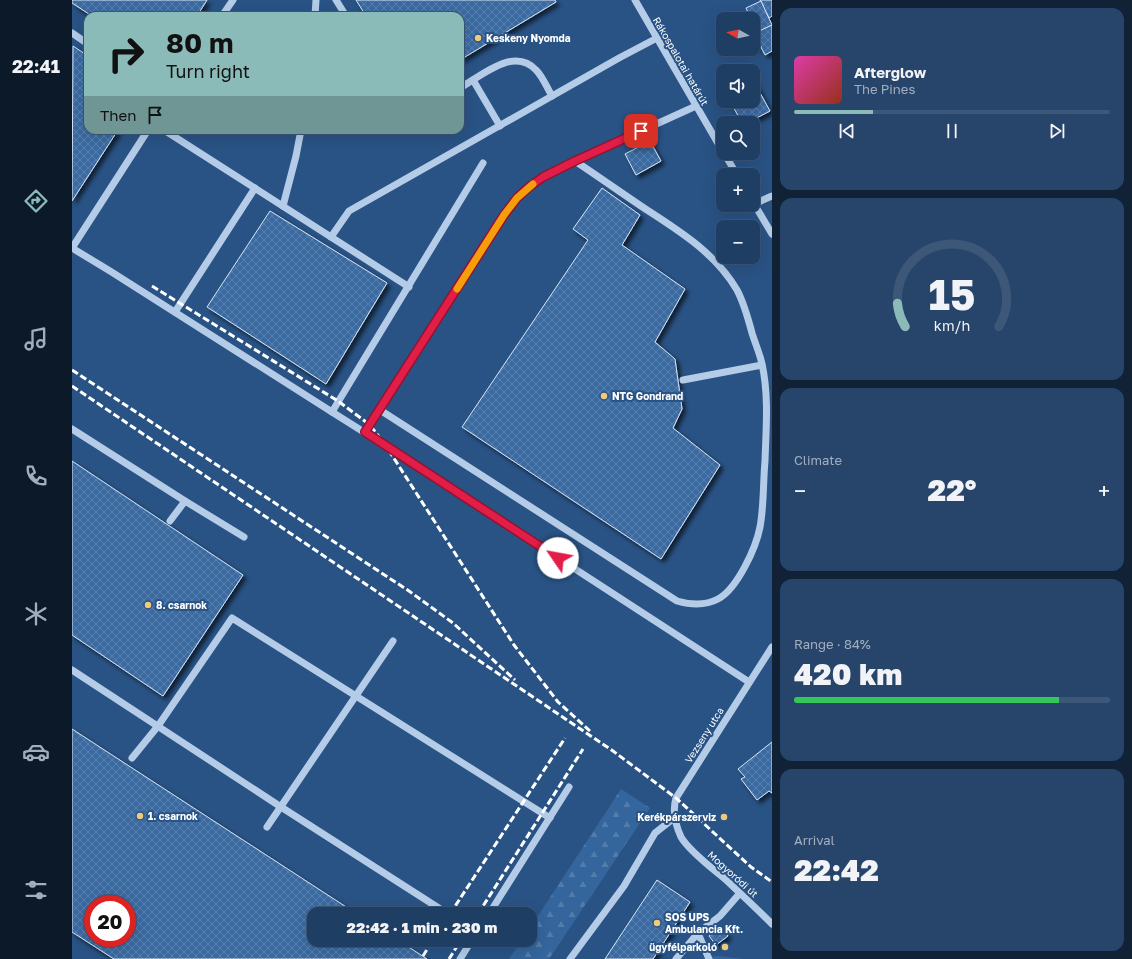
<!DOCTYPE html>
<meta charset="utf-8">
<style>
body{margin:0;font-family:"Golos Text",sans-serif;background:#27456a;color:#f1f3f6;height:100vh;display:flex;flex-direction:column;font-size:15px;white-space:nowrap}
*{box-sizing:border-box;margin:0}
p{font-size:13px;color:#a1aebf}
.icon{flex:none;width:22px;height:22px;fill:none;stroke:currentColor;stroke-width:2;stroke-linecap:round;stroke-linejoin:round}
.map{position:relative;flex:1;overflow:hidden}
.side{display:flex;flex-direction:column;gap:8px;padding:8px;background:#112237;width:360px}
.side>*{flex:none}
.top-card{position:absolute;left:12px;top:12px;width:380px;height:122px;border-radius:12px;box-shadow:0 4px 16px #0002,0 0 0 1px #3c5778;background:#8bbbb9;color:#111;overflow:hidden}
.needle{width:26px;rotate:278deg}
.fabs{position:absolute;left:644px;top:12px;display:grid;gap:8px}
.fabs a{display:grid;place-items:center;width:44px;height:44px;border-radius:8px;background:#1f3e64;box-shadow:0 4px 16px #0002,0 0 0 1px #3c5778;font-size:20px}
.speed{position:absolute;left:12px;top:895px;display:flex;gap:8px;font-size:20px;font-weight:700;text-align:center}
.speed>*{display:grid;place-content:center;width:52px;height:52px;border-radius:50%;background:#1f3e64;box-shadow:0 4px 16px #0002,0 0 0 1px #3c5778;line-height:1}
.speed .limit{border:6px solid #d22;background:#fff;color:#111}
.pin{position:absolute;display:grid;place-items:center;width:34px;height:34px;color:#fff;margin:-17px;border-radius:8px;box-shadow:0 2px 6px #0006}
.me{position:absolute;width:44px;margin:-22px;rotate:303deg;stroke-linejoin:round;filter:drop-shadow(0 0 3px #0008)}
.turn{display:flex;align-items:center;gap:14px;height:84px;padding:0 16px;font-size:18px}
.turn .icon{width:52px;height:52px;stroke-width:2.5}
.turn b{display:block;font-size:28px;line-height:34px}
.then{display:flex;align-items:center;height:38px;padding:0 16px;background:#0003;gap:8px;font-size:15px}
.big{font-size:30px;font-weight:800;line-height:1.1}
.side .tile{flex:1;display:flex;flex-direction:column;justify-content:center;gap:6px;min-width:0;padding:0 14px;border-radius:12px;background:#27456a}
.side .dial{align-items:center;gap:0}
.dial svg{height:104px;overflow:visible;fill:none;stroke:#3c5778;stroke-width:7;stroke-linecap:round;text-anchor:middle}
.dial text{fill:#f1f3f6;stroke:none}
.song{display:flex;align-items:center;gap:12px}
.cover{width:48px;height:48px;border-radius:6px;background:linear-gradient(135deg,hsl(320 70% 55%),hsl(10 70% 35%))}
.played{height:4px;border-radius:2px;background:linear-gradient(90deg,#8bbbb9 25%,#3c5778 25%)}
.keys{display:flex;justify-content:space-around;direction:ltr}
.heat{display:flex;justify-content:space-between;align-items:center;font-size:22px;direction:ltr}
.charge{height:6px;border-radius:3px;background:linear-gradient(90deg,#34c759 84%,#3c5778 0)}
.trip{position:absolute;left:235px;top:907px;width:230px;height:40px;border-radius:12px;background:#1f3e64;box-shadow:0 4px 16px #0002,0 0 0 1px #3c5778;font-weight:800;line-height:40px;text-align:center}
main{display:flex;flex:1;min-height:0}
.menu{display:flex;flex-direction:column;width:72px;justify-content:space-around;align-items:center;background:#0c1928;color:#a1aebf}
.menu .icon{width:28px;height:28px}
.menu .current{color:#8bbbb9}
.menu b{font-size:18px;color:#f1f3f6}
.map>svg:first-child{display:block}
.forest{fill:url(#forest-firs)}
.building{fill:url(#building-cross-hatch);stroke:#d7e6f6;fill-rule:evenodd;filter:url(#shadow)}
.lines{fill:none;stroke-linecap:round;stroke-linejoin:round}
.minor{stroke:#b4cce7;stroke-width:7}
.rail{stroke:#fff;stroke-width:3;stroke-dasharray:7 3;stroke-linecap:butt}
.route-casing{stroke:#92132f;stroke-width:10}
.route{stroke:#e11d48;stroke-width:7}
.slow{stroke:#f59e0b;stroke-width:7}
.poi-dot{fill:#eeca7a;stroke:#295385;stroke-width:1.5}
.labels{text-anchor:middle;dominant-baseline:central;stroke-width:4;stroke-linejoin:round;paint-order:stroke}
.poi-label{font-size:10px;font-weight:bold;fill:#fff;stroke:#295385;text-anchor:start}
.street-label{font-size:10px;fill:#fff;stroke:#295385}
</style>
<main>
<nav class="menu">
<b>22:41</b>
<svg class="icon current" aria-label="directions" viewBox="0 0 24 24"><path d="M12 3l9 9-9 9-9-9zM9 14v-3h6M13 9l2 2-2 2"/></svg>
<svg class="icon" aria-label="music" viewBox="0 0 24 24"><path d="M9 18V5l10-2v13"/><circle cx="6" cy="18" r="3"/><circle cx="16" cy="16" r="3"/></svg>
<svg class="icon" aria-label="phone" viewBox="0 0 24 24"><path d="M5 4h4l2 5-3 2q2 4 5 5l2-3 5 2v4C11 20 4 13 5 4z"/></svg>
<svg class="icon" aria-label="climate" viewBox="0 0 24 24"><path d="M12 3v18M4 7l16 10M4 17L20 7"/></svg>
<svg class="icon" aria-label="car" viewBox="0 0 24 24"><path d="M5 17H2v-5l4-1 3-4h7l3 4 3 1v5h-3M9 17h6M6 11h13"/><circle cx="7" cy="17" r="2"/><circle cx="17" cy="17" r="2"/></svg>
<svg class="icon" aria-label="filters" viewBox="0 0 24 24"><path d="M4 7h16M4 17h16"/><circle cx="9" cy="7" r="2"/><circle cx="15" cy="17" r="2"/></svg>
</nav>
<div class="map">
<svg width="700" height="959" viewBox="0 0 700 959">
<defs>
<pattern id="forest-firs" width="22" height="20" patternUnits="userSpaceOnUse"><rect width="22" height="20" fill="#34659c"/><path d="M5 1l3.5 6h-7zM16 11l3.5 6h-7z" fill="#527cab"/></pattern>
<pattern id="building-cross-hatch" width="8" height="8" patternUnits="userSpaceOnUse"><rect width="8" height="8" fill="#3a6aa1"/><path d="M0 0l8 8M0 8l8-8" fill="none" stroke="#5880af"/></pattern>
<filter id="shadow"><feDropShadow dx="3.5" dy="3.5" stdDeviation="2" flood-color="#0009"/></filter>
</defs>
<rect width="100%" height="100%" fill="#295385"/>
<g class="forest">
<polygon points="549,789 578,808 477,959 437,959 450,940 458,940 458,928"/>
<polygon points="645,956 673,959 674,959 629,959"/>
</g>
<g class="building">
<polygon points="0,0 135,0 125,16 20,16 0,3"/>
<polygon points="284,0 483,0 484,2 388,60 388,16 294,16"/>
<polygon points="688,0 700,0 700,16 697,18"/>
<polygon points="689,1 700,25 686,32 681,23 681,19 679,19 674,8"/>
<polygon points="700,25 700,51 693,55 688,45 681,49 681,34"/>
<polygon points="1,46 16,56 16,130 46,130 0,201"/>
<polygon points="681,80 698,111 675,123 670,123 658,101 681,101"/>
<polygon points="578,141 589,161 564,175 553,154"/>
<polygon points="530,188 568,215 550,245 613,289 583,342 603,359 610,409 601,428 648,465 589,559 390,427 516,240 501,229"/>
<polygon points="198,211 315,283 254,384 135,307"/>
<polygon points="0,461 171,575 91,696 0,635"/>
<path d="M0 729 285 914H242V940H326L355 959H42L0 932ZM21 904H55V938H21Z"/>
<polygon points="700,742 700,793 697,791 685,800 669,779 673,777 666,769"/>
<polygon points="585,880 618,902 600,930 581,959 533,959"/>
<polygon points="649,927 656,936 644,945 637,936"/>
</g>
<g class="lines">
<g class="minor">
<polyline points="264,0 274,16"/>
<polyline points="563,0 651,152"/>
<polyline points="150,16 161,0"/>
<polyline points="243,16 244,0"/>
<polyline points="0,33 16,44"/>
<polyline points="401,80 428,126"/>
<path d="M388 88C409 76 442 46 464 70 471 77 475 88 480 96"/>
<polyline points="76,130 0,248 38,271 260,412 411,163"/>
<polyline points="92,130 337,287"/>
<polyline points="652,153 665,175"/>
<polyline points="681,202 700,234"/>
<polyline points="682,204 700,196"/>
<polyline points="211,206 224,156 229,130"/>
<polyline points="259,237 277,211 547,58 585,38"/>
<polyline points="103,312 183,188"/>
<polyline points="611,380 690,365"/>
<path d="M308 410 605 601C619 605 633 606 646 599 665 589 684 548 688 527 692 506 691 483 693 461 694 430 697 395 690 364 688 354 683 343 680 333 676 318 672 303 665 290 644 254 609 232 575 210 551 194 527 177 503 161"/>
<polyline points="260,412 314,446 677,682"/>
<polyline points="0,429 113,501 172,537"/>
<polyline points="293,432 432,215 445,198 457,187 471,177 503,161 624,106"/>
<polyline points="98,521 113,501"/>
<path d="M700 647 604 798C600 812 603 824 609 837 617 851 641 869 653 879 669 894 685 909 700 924"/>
<polyline points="0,670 209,807 376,914"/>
<polyline points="60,758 86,726 160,618 478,818"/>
<polyline points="195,827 321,641"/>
<polyline points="417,914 497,787"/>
<polyline points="626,933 637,959"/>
<polyline points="388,959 400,940"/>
<polyline points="498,959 552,886 583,833 602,818"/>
<polyline points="604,959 626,933 648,916 668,893"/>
</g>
<g class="rail">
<polyline points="80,286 266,401 298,425 314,446 442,645 486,702 518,731"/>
<polyline points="0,370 337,591 381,623 443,680"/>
<polyline points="0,386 541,751 604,798 679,867 700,882"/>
<polyline points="378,914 493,738"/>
<polyline points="406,914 511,749"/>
<polyline points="351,956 361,940"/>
<polyline points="377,959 389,940"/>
</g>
</g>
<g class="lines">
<g class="route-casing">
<polyline id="route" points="486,558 293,432 432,215 445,198 457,187 471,177 503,161 569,131"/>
</g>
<use href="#route" class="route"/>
<polyline class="slow" points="385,289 432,215 445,198 461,184"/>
</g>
<g class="poi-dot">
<circle cx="406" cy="38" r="4"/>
<circle cx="532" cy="396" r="4"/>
<circle cx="76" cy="605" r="4"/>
<circle cx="68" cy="816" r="4"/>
<circle cx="652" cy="817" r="4"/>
<circle cx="585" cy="923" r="4"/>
<circle cx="653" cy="947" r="4"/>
</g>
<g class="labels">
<g class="poi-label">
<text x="414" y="38">Keskeny Nyomda</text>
<text x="540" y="396">NTG Gondrand</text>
<text x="84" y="605">8. csarnok</text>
<text x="76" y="816">1. csarnok</text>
<text x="644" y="817" text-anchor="end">Kerékpárszerviz</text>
<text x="593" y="917">SOS UPS<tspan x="593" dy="12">Ambulancia Kft.</tspan></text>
<text x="645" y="947" text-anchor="end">ügyfélparkoló</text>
</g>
<g class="street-label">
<text transform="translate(609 61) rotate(60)">Rákospalotai határút</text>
<text transform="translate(632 735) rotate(-58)">Vezseny utca</text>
<text transform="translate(661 874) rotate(42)">Mogyoródi út</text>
</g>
</g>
</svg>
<div class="fabs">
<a><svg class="needle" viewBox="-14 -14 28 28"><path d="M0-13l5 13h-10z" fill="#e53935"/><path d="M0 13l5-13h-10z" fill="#a1aebf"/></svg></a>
<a><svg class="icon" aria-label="sound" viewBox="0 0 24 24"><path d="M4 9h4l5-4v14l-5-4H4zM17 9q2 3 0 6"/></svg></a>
<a><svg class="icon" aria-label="search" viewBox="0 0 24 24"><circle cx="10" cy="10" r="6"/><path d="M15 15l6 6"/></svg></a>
<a>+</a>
<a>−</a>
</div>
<div class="speed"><div class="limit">20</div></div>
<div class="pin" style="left:569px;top:131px;background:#d93025"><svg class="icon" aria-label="arrive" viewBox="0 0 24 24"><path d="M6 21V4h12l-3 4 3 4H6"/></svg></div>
<svg class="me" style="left:486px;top:558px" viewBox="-20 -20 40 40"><circle r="19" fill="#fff"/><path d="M0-13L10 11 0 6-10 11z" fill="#e11d48"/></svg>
<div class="trip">22:42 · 1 min · 230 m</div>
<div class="top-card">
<div class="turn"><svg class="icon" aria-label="right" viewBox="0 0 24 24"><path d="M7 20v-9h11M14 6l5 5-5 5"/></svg><div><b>80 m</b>Turn right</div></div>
<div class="then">Then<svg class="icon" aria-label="arrive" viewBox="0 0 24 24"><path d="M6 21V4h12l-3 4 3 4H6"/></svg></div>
</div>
</div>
<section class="side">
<div class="tile">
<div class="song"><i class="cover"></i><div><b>Afterglow</b><p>The Pines</p></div></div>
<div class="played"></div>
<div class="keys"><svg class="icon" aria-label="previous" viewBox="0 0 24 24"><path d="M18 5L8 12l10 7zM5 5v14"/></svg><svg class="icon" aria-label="pause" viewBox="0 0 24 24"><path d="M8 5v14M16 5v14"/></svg><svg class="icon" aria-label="next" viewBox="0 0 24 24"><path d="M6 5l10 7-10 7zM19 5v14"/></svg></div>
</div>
<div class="tile dial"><svg viewBox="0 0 100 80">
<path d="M14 69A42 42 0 1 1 86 69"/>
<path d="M14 69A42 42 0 0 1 8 51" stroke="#8bbbb9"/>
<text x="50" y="56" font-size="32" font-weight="700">15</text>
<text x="50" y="72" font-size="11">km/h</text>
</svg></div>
<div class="tile"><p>Climate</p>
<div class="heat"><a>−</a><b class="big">22°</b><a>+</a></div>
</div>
<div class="tile"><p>Range · 84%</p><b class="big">420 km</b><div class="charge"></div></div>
<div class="tile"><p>Arrival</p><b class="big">22:42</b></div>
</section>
</main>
